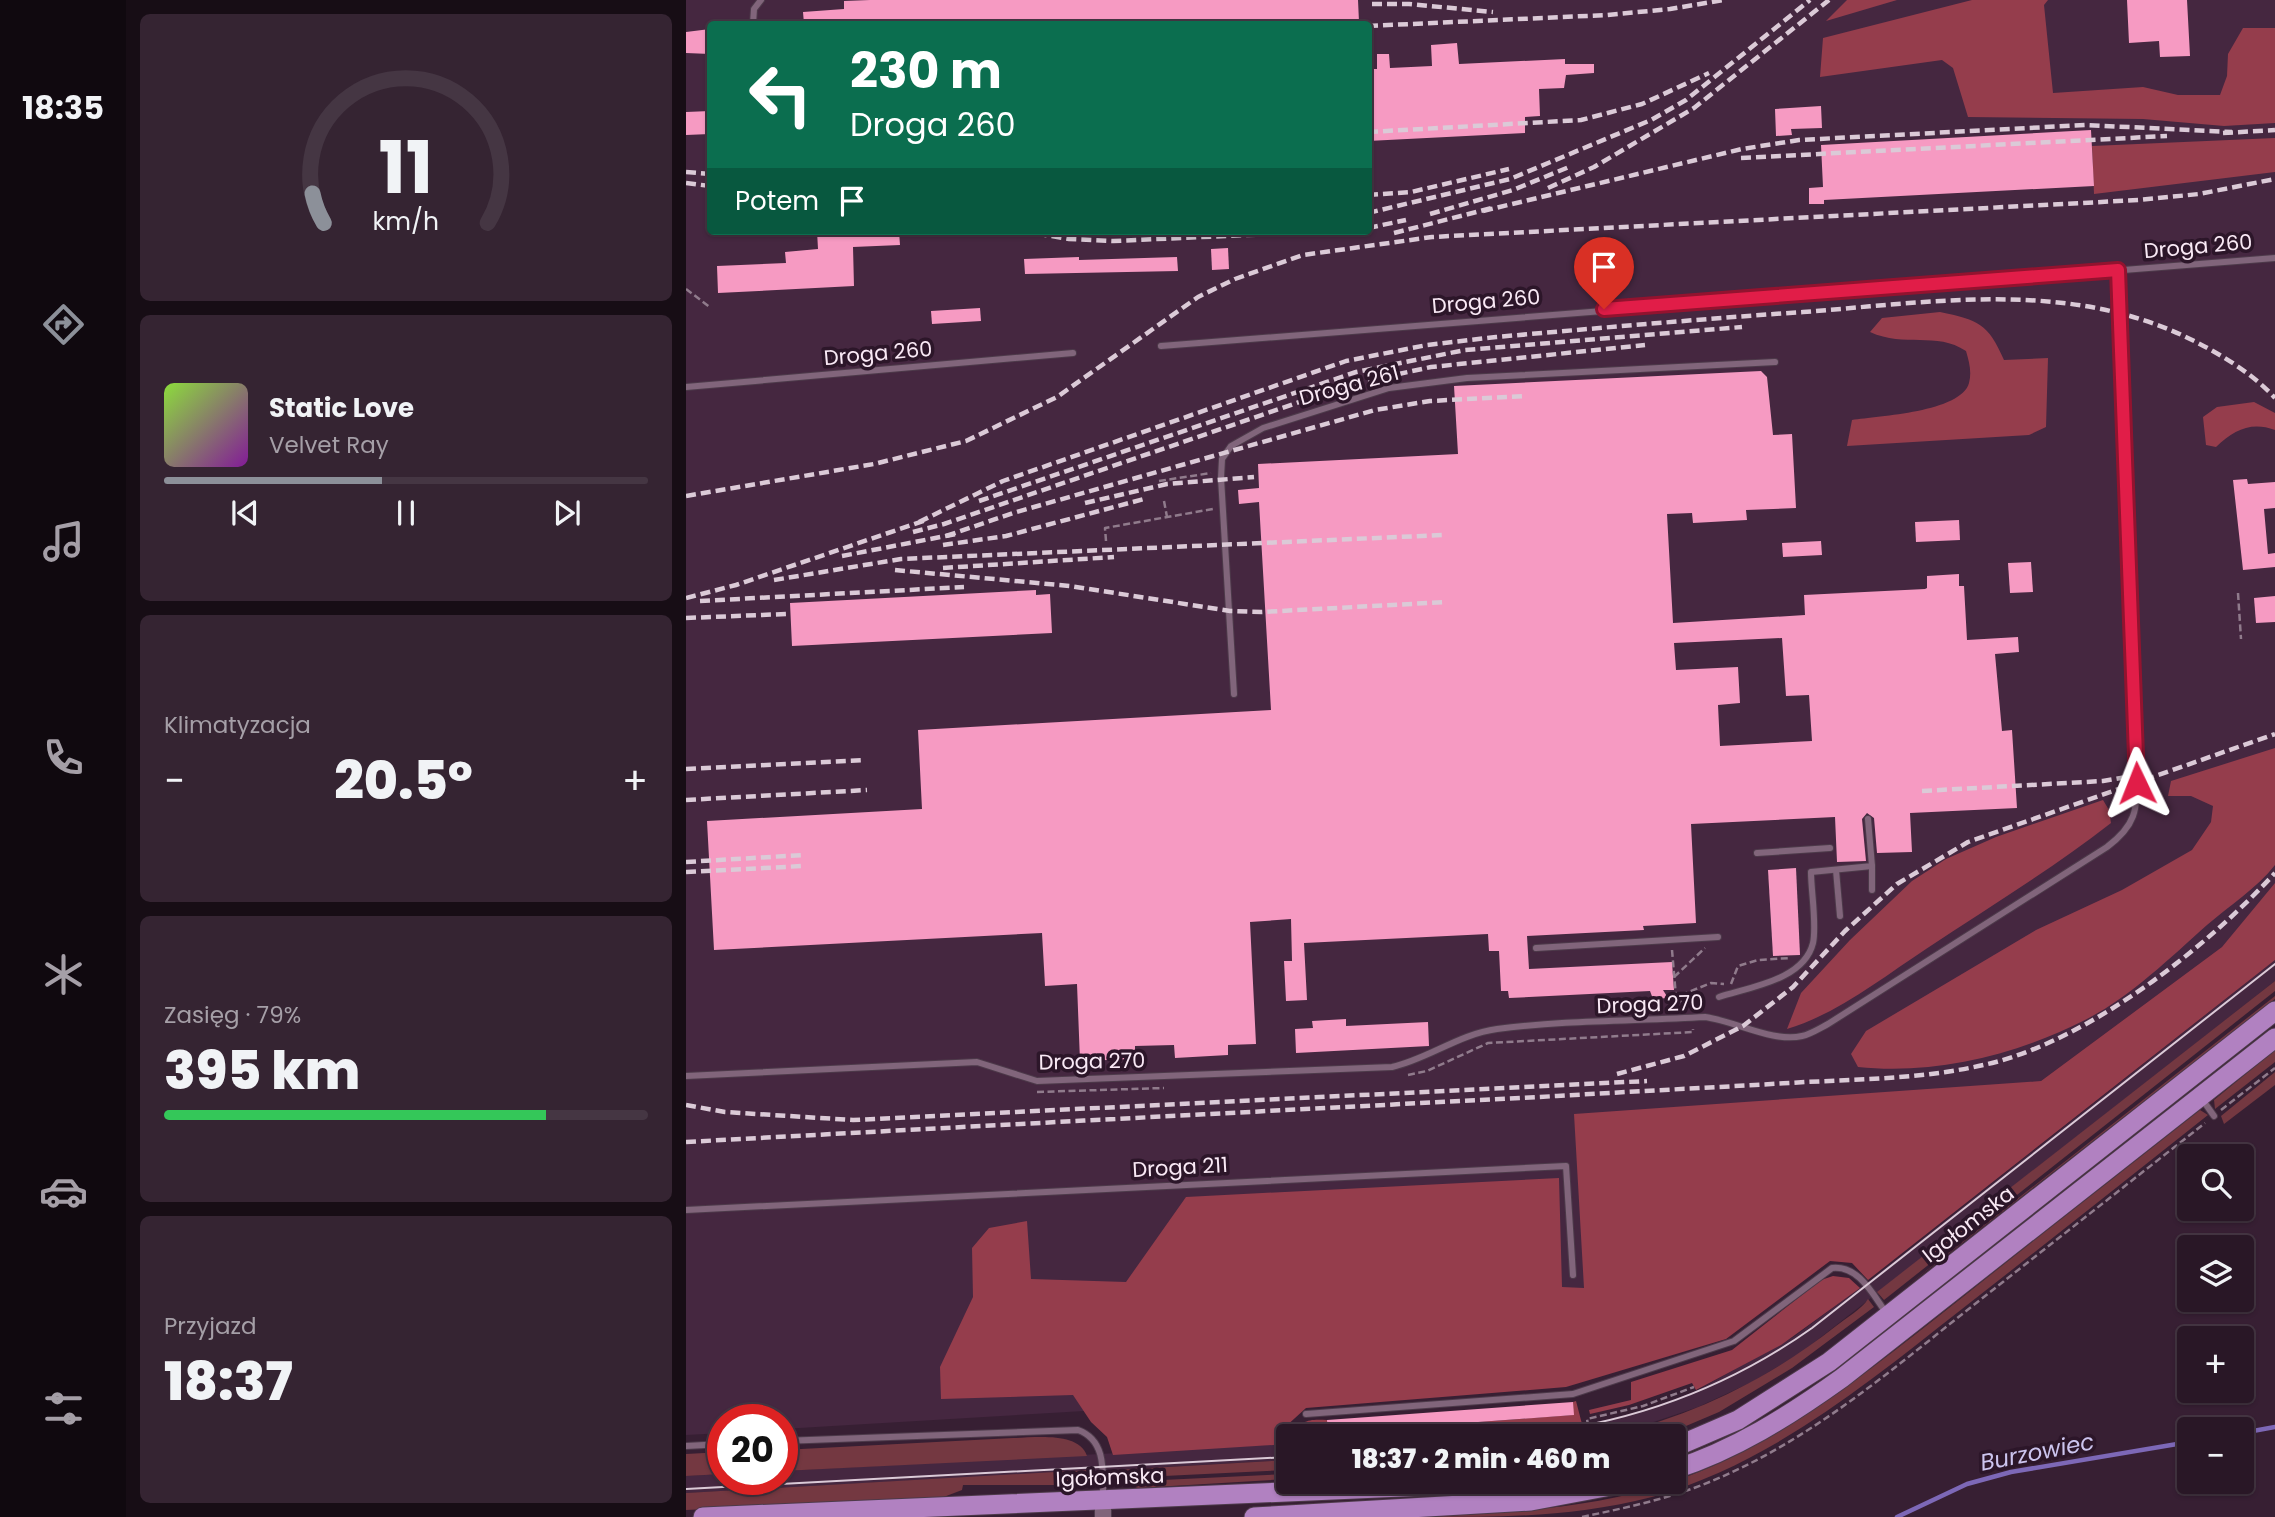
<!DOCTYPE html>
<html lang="pl">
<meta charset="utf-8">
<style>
body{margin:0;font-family:Poppins,sans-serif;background:#352432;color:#f1f3f6;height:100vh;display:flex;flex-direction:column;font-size:26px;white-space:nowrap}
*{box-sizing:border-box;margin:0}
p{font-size:23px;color:#a59fa7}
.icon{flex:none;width:38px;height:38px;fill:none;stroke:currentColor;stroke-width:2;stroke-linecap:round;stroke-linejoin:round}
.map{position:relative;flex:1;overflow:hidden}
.panel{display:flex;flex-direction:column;gap:14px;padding:14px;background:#170d15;width:560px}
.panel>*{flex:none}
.guide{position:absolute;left:21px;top:21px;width:665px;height:214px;border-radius:7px;box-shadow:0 2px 5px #0004,0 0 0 2px #453643;background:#0b6e4f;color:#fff;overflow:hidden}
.tools{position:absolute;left:1491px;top:1144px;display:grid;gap:14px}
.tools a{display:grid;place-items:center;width:77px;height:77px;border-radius:7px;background:#291726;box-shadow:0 2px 5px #0004,0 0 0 2px #453643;font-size:35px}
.speed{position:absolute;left:21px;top:1404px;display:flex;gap:14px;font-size:35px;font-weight:700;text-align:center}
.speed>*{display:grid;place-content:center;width:91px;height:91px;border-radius:50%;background:#291726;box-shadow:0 2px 5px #0004,0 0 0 2px #453643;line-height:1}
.speed .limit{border:10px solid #d22;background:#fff;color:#111}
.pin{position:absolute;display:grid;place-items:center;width:60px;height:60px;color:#fff;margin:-72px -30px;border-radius:50% 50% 50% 0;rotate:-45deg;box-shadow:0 0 7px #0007}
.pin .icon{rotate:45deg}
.me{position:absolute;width:77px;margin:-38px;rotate:358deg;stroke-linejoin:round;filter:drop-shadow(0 0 5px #0008)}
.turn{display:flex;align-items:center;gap:24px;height:147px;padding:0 28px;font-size:32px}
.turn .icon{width:91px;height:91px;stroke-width:2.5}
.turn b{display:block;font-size:49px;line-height:60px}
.then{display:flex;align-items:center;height:66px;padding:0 28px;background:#0003;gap:14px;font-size:26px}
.big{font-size:52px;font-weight:800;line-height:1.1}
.panel .card{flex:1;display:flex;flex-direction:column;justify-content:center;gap:10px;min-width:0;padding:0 24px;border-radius:10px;background:#352432}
.panel .dial{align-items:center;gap:0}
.dial svg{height:182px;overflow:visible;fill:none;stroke:#453643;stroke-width:7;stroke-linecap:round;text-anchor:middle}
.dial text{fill:#f1f3f6;stroke:none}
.song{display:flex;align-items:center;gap:21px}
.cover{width:84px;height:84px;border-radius:10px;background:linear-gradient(135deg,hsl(90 70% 55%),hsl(290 70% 35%))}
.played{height:7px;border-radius:4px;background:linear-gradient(90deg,#8c9099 45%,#453643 45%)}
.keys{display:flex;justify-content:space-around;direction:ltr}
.heat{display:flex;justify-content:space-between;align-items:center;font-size:38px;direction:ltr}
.charge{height:10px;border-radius:5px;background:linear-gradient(90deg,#34c759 79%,#453643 0)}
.trip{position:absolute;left:590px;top:1424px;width:410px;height:70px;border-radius:7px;background:#291726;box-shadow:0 2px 5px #0004,0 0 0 2px #453643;font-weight:800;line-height:70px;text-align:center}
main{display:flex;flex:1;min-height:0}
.dock{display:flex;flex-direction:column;width:126px;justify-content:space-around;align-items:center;background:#10090f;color:#a59fa7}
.dock .icon{width:49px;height:49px}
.dock .active{color:#8c9099}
.dock b{font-size:32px;color:#f1f3f6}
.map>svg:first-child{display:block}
.built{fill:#452740;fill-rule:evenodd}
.green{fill:#743841}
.forest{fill:#953d4c}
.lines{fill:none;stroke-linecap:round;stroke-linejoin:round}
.stream{stroke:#7d68b7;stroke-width:4.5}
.building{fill:#f69ac2;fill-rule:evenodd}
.service-casing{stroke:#4d3a4a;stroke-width:8}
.tertiary-casing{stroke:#4d3a4a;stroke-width:18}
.primary-casing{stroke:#4d3a4a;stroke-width:21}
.path{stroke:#907b8c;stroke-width:2.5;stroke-dasharray:7 3.5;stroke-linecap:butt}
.service{stroke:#81657b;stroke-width:6}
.tertiary{stroke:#81657b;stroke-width:16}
.primary{stroke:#b181c1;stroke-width:19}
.tram{stroke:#dbcad7;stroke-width:2}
.rail{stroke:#dbcad7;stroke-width:4.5;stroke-dasharray:10 5;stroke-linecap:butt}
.route-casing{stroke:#92132f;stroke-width:18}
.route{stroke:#e11d48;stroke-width:12}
.labels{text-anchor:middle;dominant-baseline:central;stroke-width:7;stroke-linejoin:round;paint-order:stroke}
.street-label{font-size:21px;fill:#f9e9f5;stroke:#2c1629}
.water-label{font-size:23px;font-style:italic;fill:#ccc4ee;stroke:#2c1629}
</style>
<main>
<nav class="dock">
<b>18:35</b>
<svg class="icon active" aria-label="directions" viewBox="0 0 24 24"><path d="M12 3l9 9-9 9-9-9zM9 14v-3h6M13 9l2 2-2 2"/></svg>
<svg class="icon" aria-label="music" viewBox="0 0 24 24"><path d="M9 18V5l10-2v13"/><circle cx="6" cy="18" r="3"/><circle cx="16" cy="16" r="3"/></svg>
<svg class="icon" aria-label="phone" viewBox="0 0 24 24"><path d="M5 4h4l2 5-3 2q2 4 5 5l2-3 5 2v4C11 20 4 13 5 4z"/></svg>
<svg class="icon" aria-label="climate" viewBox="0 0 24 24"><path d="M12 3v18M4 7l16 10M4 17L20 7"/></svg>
<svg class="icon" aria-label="car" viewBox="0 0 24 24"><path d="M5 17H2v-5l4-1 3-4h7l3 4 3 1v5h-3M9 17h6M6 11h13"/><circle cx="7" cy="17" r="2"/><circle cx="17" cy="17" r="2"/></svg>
<svg class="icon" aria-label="filters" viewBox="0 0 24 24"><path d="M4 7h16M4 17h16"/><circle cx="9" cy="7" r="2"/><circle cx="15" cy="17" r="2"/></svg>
</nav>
<section class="panel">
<div class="card dial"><svg viewBox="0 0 100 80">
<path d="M14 69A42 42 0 1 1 86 69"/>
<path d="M14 69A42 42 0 0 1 9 56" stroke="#8c9099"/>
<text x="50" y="56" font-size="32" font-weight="700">11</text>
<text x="50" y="72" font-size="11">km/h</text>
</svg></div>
<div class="card">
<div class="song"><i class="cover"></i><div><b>Static Love</b><p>Velvet Ray</p></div></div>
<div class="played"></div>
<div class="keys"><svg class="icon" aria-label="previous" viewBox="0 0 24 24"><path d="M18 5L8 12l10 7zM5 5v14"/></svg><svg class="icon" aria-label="pause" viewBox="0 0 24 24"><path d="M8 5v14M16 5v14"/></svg><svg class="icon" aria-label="next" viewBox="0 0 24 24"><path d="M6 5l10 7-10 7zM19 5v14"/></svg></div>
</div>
<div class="card"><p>Klimatyzacja</p>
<div class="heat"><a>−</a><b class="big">20.5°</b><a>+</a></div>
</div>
<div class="card"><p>Zasięg · 79%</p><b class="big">395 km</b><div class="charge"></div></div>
<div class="card"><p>Przyjazd</p><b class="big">18:37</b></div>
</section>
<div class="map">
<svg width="1589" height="1517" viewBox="0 0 1589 1517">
<rect width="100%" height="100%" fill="#371f33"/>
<g class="built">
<path d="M0 0H1589V908L1355 1081 838 1385 96 1429V1419H37V1433L0 1435ZM24 24H682V231H24Z"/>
<polygon points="1589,960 1589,981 1116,1352 1066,1382 1012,1407 941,1431 909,1437 906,1423 958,1410 1010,1391 1109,1336 1183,1281"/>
<polygon points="896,1424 899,1437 739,1437 851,1430"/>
<polygon points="602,1444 602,1460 0,1493 0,1476 37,1474 37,1479 96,1479 96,1471"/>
</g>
<g class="green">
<polygon points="1589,981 1589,991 1198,1300 1191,1292"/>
<polygon points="1589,996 1589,999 1203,1300"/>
<polygon points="1589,1050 1589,1062 1529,1109 1528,1100"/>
<polygon points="1589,1072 1589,1085 1538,1124 1535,1116"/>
<path d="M1514 1110 1522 1115C1440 1180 1358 1245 1276 1309 1180 1384 1086 1463 966 1497 887 1517 822 1517 741 1517 823 1512 907 1509 986 1482 1092 1446 1184 1370 1273 1300 1353 1236 1434 1173 1514 1110Z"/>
<path d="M1182 1299 1188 1307 1106 1368 1033 1412 974 1437H916C1001 1419 1082 1380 1150 1326 1160 1318 1176 1309 1182 1299Z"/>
<path d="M327 1438C347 1438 393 1431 401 1456L96 1471V1450Z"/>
<polygon points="37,1452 37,1474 0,1476 0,1454"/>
<polygon points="602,1460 602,1470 437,1478 429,1470"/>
<polygon points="404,1470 403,1475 395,1475 384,1485 277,1485 276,1490 255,1498 0,1510 0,1493"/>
<polygon points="602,1474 602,1479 452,1488 435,1482"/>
</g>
<g class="forest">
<polygon points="1161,0 1211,0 1140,21"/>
<polygon points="1286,0 1362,0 1358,5 1367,93 1457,87 1492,95 1534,95 1541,76 1542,54 1557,28 1589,28 1589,123 1538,126 1457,119 1282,117 1267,68 1256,60 1134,77 1137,38"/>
<polygon points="1589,138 1589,172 1408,194 1406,146"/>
<path d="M1254 312C1292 320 1302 323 1318 360L1362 358 1360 427 1343 435 1161 446 1166 420C1193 416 1275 412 1283 383 1286 372 1283 361 1280 351 1250 331 1219 348 1184 332L1196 318Z"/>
<path d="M1568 402 1589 413V430C1565 421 1548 430 1530 447L1520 445 1517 417 1531 407Z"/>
<path d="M1589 748V865C1571 888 1543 906 1521 925 1484 958 1443 998 1399 1020 1330 1055 1249 1075 1172 1067L1165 1054 1180 1031 1350 930 1436 890 1506 850 1525 822 1527 806 1505 796H1482L1485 781Z"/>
<path d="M1417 800 1423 810 1425 823C1366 869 1302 908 1240 949 1196 978 1151 1014 1101 1029L1115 993 1164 940 1226 881 1260 859 1310 837Z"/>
<polygon points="1589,883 1589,960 1182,1280 1166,1263 1144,1261 1040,1339 880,1387 620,1408 598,1428 597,1440 602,1440 602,1444 427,1455 421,1437 405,1422 387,1395 255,1399 254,1367 287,1297 286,1248 303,1228 341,1221 345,1279 440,1282 500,1197 873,1178 876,1287 898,1288 888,1114 1355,1081 1536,947"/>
<polygon points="1147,1276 1163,1278 1174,1288 1095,1345 1010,1390 1006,1383 943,1405 904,1414 903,1410 945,1400 945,1382 1046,1350 1135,1280"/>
<path d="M890 1401 896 1424C802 1441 704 1437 608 1437 613 1419 625 1419 641 1420L642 1433 887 1415V1402Z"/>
</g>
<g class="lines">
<g class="stream">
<polyline points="1556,1433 1589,1427"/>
<polyline points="1211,1517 1281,1484 1325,1472 1503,1442"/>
</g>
</g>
<g class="building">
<polygon points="184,0 672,0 673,22 118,24 117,12 158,9 158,1"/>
<polygon points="1441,0 1501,0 1504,56 1474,57 1473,41 1443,43"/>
<polygon points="24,29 24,54 0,53 0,32"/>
<polygon points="771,43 773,64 879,59 879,64 908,64 908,73 880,75 878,88 853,89 854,116 839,117 839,133 682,141 682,69 691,69 691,54 703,54 704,68 746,66 745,45"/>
<polygon points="1135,106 1136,128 1105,129 1106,135 1090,136 1089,109"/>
<polygon points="24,111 24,134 0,135 0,112"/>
<polygon points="1405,130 1408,186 1138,200 1138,204 1123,204 1123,188 1137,187 1135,145"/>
<polygon points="131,231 213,231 214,245 167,247 168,286 32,293 31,266 100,263 99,252 132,249"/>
<polygon points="542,248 543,269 526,270 525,249"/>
<polygon points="393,257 393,260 491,257 492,271 339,274 338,259"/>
<polygon points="294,308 295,321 246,324 245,311"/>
<path d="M1075 371 1081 377 1087 435 1106 434 1110 508 1060 510 1061 520 1007 523 1006 513 981 514 987 623 1119 615 1118 595 1239 589 1241 588V576L1273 574V586H1278L1281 640 1332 637 1333 652 1309 654 1316 731 1326 730 1331 808 1224 813 1226 852 1191 853 1188 818 1181 813 1176 819 1180 861 1151 862 1149 817 1005 824 1010 923 957 926 958 930 841 936 843 969 986 962 988 990H977L982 998 967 999 964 991 823 998 822 991H815L813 951H803L802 934 618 943 621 1000 600 1001 598 961H606L605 919 564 922 570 1044 542 1045V1055L489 1058 488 1045 449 1046V1059L394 1061 391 984 359 986 356 933 28 950 21 821 236 809 232 730 585 710 573 502 553 504 552 490 573 488 572 464 772 454 768 386ZM1096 638 1100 696 1123 695 1126 741 1034 746 1032 705 1054 703 1052 667 990 670 988 643Z"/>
<polygon points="1561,479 1562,484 1589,482 1589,508 1578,509 1582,554 1589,553 1589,567 1557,570 1547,480"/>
<polygon points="1273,520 1274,540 1230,542 1229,522"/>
<polygon points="1135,541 1136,555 1097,557 1096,543"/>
<polygon points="1345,562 1347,592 1324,593 1322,563"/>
<polygon points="350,590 350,595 364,594 366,633 106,646 104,603"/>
<polygon points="1589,596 1589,622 1570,623 1568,598"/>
<polygon points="1110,868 1114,955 1087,956 1082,870"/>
<polygon points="660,1019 660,1026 742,1022 743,1046 610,1053 609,1029 627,1028 626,1021"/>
<polygon points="887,1402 888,1415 642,1433 641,1420"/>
</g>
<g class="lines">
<g class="service-casing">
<g id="service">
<polyline points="67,24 68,9 75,0"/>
<polyline points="475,346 1589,258"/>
<polyline points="0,387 387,353"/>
<polyline points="548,694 535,478 536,459 545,446 577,428 703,388 781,378 1089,362"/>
<polyline points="1071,853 1144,848"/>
<polyline points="1186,866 1186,890"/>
<polyline points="1150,870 1154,916"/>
<polyline points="850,948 1032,937"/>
<path d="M1033 997C1064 987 1118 980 1127 943 1131 925 1125 891 1125 872L1186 866 1182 819"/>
<path d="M0 1076 291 1062 351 1081 706 1067C742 1059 773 1034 811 1029 879 1020 950 1021 1019 1017 1049 1021 1088 1043 1116 1036 1125 1034 1134 1028 1142 1024L1421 847C1450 825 1451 811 1451 776L1432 270"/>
<polyline points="1516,1099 1528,1116"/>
<polyline points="0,1210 880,1166 887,1275"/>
<path d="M620 1414 887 1394 1048 1341 1146 1268C1173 1265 1187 1295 1201 1314"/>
<path d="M96 1441 392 1430C420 1440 417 1471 417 1496"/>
<polyline points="0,1446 37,1444"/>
</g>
</g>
<g class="tertiary-casing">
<polyline id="tertiary" points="417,1500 417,1517"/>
</g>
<g class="primary-casing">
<g id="primary">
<polyline points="987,1448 1052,1420 1143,1362 1589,1011"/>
<path d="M987 1470C1049 1450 1103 1416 1156 1378L1589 1038"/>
<polyline points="17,1517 831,1482"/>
<polyline points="568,1517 845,1501 946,1482"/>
</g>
</g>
<g class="path">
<polyline points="0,289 25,308"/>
<polyline points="473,481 525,473"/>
<polyline points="478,501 481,517"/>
<polyline points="420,541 419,528 527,509"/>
<polyline points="1552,593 1555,639"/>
<polyline points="986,950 990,997 1025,983 1038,984"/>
<polyline points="988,977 1019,948"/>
<polyline points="1045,984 1052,966 1072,960 1105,958"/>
<polyline points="992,996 998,1009"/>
<polyline points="722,1075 741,1071 802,1043 1007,1032 1007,1029"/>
<polyline points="351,1092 478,1088"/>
<polyline points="1535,1110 1589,1068"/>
<polyline points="904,1437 901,1419 957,1406 1008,1387"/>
<path d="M896 1517C934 1509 972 1501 1008 1488 1117 1448 1205 1370 1294 1300 1369 1241 1444 1182 1519 1123"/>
</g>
<use href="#service" class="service"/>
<use href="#tertiary" class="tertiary"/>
<use href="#primary" class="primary"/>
<g class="tram">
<path d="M809 1437C925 1430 1030 1396 1126 1328L1589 964"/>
<polyline points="0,1489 602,1457"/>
</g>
<g class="rail">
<polyline points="686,4 723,4 807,12"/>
<polyline points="682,26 921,15 984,9 1038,0"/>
<polyline points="682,132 895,120 956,104 1023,73"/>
<polyline points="1537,133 1589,130"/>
<polyline points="1055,158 1481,136"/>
<polyline points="0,172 24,174"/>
<polyline points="0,183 24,186"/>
<polyline points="862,188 908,167 1008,108 1143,0"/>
<polyline points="682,195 725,192 823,169"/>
<polyline points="797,211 1056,149 1113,140 1399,125 1546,132"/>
<polyline points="682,213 824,179 965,120 1000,100 1124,0"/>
<polyline points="744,214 827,190 883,167"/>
<polyline points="682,228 720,220"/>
<polyline points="336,231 383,239 427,241 653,231"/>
<polyline points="708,233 806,208"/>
<polyline points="0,496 188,464 280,441 371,397 512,297 549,279 617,255 746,237 1453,200 1513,194 1589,179"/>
<polyline points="293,501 670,372 779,350 1056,327"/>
<polyline points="399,503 481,484 568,477"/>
<path d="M233 522 317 481 660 361 741 345 810 337C913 328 1015 319 1117 312 1251 302 1388 278 1512 343 1539 357 1568 375 1589 398"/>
<polyline points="227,532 258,524 666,384 745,367 959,345"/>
<polyline points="260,536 327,513 689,410 744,401 840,396"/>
<polyline points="257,545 320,536 458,499"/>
<polyline points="156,556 270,534"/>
<polyline points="257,568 428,557"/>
<polyline points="209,570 384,586 544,611 576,612 761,602"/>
<polyline points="88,580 215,559 757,535"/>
<polyline points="0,598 50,585 240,520"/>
<polyline points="14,601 278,587"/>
<polyline points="0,618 100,614"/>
<polyline points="0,769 178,760"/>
<polyline points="1236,791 1417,781 1452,775"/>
<polyline points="0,800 181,790"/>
<polyline points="0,862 117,855"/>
<polyline points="0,872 117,866"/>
<polyline points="931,1074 998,1056 1057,1026 1107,987 1159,931 1211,884 1282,842 1589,734"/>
<polyline points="0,1105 39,1112 167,1120 961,1081"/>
<path d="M0 1142C290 1126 581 1111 871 1096 954 1091 1037 1087 1120 1082 1184 1079 1248 1078 1310 1062 1409 1035 1520 948 1589 873"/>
</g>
</g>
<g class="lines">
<g class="route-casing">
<polyline id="route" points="918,309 1432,270 1451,783"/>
</g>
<use href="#route" class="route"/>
</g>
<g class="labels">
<g class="street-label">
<text transform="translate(1512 246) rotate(-5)">Droga 260</text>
<text transform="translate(800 301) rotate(-5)">Droga 260</text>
<text transform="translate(192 353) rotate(-5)">Droga 260</text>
<text transform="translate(663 385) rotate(-15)">Droga 261</text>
<text transform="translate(964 1004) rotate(-2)">Droga 270</text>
<text transform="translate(406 1061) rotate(-1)">Droga 270</text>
<text transform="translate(494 1167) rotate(-3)">Droga 211</text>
<text transform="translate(1282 1224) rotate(-38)">Igołomska</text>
<text transform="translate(424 1477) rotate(-2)">Igołomska</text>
</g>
<g class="water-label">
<text transform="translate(1351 1452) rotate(-11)">Burzowiec</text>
</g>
</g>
</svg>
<div class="tools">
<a><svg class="icon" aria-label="search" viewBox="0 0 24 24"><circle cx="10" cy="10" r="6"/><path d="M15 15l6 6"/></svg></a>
<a><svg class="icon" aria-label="layers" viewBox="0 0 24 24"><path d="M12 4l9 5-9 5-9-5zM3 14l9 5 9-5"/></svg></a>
<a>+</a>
<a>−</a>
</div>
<div class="speed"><div class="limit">20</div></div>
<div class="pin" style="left:918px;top:309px;background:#d93025"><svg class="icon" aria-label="arrive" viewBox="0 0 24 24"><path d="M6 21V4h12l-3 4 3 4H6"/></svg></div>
<svg class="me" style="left:1451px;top:783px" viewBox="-20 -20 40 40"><path d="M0-17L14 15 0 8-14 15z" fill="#e11d48" stroke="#fff" stroke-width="4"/></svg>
<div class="trip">18:37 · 2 min · 460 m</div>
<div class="guide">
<div class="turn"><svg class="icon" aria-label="left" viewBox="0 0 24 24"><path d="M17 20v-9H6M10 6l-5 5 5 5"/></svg><div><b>230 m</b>Droga 260</div></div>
<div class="then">Potem<svg class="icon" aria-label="arrive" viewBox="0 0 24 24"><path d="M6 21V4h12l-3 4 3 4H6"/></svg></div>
</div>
</div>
</main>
